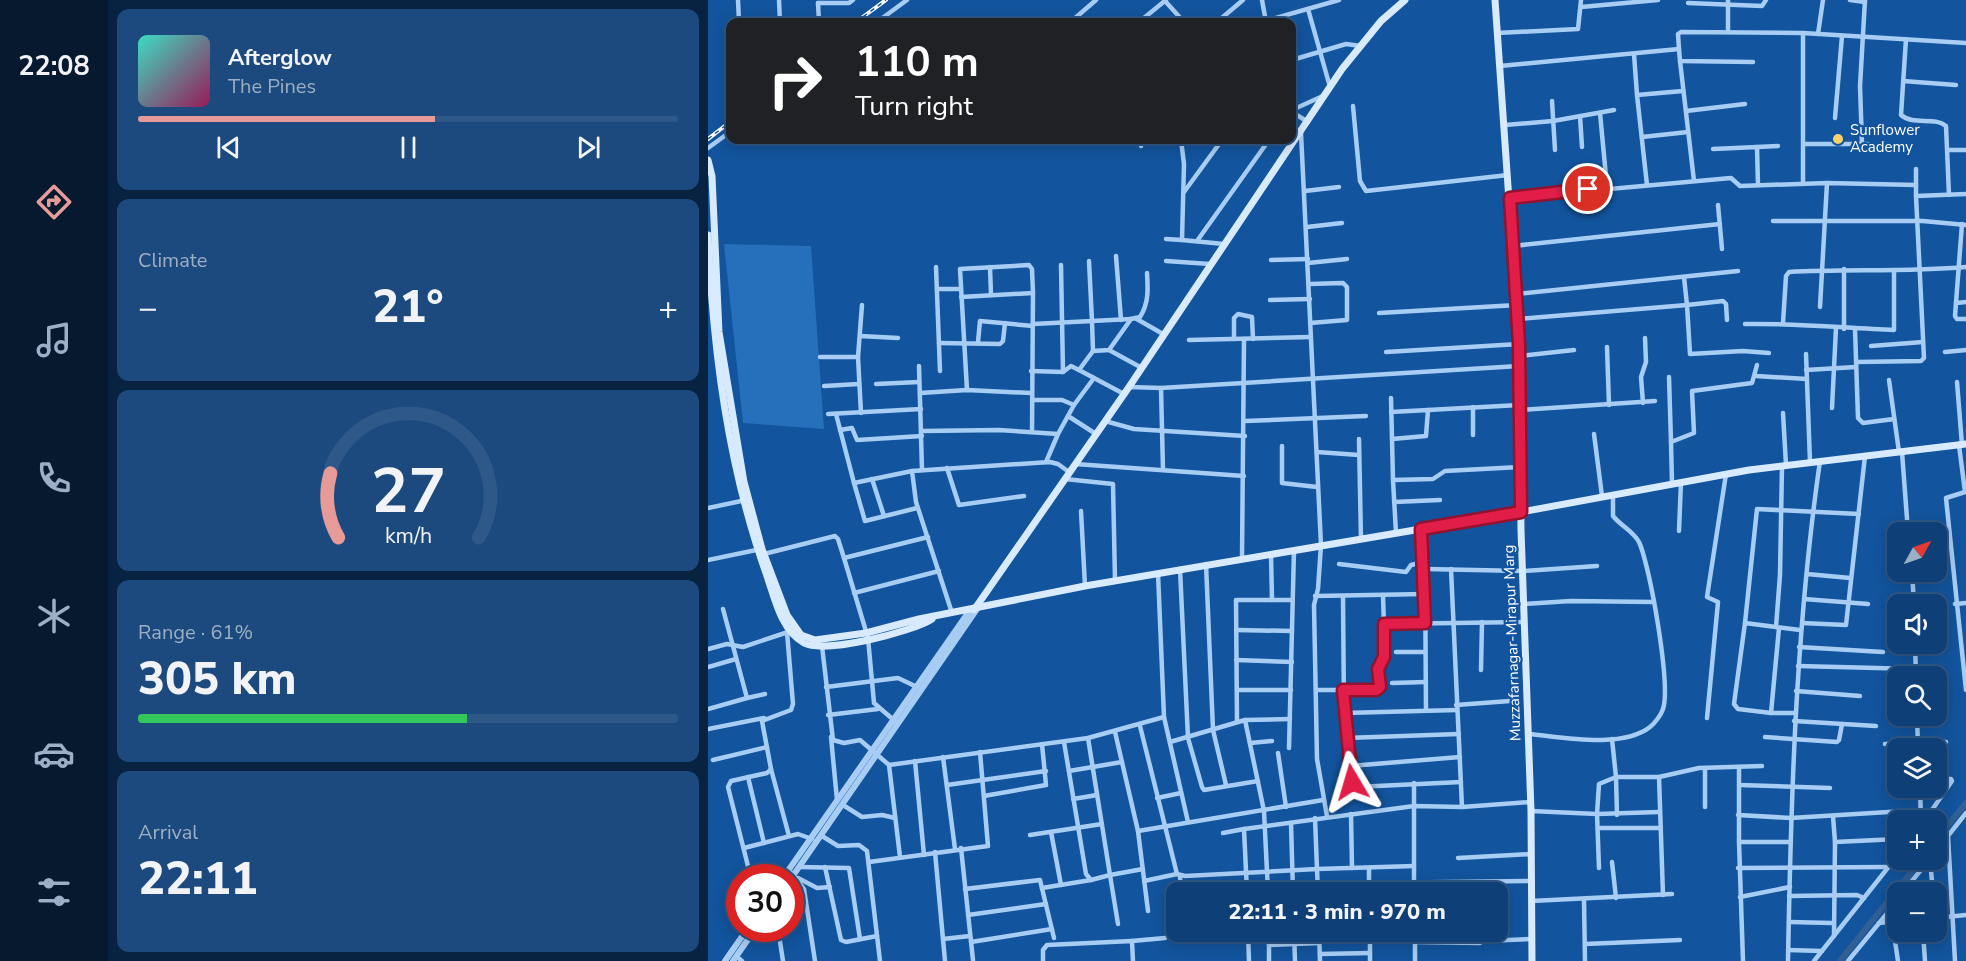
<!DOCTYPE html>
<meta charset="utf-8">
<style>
body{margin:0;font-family:"Nunito Sans",sans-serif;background:#1c4a7e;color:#f1f3f6;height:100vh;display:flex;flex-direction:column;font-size:22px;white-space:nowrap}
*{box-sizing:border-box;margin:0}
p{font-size:20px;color:#9bafc5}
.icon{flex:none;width:33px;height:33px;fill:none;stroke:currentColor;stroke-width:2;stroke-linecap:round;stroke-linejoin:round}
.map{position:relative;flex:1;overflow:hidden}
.details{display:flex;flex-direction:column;gap:9px;padding:9px;background:#082341;width:600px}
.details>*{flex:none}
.hud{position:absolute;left:18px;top:18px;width:570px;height:126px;border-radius:12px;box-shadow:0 3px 15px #0003,0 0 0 2px #2e5888;background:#202124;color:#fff;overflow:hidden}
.needle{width:39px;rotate:50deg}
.buttons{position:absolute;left:1179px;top:522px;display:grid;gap:12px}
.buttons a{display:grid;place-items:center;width:60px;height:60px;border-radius:12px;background:#0e3f76;box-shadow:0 3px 15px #0003,0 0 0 2px #2e5888;font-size:30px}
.speed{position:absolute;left:18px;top:864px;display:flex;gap:12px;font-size:30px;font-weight:700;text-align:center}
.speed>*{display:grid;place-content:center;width:78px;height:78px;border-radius:50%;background:#0e3f76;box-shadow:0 3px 15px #0003,0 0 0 2px #2e5888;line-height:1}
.speed .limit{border:9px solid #d22;background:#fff;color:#111}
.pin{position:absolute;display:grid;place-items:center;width:51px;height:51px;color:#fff;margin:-26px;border:3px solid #fff;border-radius:50%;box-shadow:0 2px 6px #0007}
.me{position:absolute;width:66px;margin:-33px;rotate:353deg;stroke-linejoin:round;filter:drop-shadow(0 0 4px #0008)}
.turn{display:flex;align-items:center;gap:21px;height:126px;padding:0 30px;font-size:27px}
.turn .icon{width:78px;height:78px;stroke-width:2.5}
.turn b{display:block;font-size:42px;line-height:51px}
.big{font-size:45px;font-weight:800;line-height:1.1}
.details .widget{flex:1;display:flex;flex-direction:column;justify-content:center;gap:9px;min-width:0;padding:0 21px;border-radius:12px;background:#1c4a7e}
.details .dial{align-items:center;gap:0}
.dial svg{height:156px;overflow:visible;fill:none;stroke:#2e5888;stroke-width:7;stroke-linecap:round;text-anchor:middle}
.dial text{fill:#f1f3f6;stroke:none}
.song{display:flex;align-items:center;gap:18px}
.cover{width:72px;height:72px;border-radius:9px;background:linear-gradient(135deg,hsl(170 70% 55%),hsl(330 70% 35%))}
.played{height:6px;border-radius:3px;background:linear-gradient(90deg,#e69b98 55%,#2e5888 55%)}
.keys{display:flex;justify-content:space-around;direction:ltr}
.heat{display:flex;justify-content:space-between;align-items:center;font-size:33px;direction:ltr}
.charge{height:9px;border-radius:4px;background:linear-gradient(90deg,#34c759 61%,#2e5888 0)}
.trip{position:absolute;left:458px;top:882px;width:342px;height:60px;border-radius:12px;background:#0e3f76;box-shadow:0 3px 15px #0003,0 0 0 2px #2e5888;font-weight:800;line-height:60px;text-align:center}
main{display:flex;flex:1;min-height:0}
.tab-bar{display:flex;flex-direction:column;width:108px;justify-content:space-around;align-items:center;background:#06192f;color:#9bafc5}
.tab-bar .icon{width:42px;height:42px}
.tab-bar .on{color:#e69b98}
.tab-bar b{font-size:27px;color:#f1f3f6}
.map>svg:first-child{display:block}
.green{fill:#256fbb}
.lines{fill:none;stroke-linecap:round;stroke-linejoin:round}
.canal{stroke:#306095;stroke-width:6}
.minor{stroke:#a8cdf4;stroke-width:4.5}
.tertiary{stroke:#a8cdf4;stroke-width:6}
.secondary{stroke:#d8eafd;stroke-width:7}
.rail-casing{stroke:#fff;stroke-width:4}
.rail{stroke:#12549d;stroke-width:1.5;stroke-dasharray:4.5;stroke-linecap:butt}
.route-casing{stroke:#92132f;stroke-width:15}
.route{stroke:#e11d48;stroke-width:10}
.poi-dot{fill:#ffcf6b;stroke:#12549d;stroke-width:2}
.labels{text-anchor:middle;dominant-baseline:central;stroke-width:4.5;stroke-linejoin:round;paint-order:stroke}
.poi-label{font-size:15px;fill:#fff;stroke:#12549d;text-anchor:start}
.street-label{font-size:15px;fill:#fff;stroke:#12549d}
</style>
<main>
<nav class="tab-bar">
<b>22:08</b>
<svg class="icon on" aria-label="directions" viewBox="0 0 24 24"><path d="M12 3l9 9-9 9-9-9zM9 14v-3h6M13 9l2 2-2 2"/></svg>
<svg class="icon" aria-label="music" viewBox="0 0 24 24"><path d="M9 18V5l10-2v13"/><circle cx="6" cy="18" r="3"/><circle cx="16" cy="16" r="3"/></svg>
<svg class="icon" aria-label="phone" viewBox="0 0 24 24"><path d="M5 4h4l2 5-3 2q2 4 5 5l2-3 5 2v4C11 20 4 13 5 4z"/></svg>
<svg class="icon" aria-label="climate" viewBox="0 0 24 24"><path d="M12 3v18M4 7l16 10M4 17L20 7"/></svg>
<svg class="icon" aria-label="car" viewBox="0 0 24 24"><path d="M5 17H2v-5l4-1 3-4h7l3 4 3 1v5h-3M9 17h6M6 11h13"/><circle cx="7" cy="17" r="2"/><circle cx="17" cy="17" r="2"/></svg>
<svg class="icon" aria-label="filters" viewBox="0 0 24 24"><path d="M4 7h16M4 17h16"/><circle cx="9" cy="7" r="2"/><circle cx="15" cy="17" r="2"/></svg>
</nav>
<section class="details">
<div class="widget">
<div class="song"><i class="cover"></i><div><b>Afterglow</b><p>The Pines</p></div></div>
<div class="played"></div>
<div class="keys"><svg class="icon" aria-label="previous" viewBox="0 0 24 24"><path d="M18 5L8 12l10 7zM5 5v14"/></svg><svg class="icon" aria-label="pause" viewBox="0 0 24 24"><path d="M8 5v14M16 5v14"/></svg><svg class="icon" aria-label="next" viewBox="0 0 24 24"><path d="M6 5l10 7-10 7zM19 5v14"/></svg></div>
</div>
<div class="widget"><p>Climate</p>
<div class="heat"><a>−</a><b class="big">21°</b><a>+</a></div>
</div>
<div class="widget dial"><svg viewBox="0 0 100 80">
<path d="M14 69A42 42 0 1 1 86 69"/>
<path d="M14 69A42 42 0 0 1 10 36" stroke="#e69b98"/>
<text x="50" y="56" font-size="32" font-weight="700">27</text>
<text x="50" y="72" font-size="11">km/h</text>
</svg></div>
<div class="widget"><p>Range · 61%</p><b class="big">305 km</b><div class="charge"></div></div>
<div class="widget"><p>Arrival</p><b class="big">22:11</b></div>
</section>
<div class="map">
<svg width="1258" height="961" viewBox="0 0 1258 961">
<rect width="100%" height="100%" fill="#12549d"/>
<polygon class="green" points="16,244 103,246 116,429 35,423"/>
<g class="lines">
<g class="canal">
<polyline points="1228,840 1258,803"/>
<polyline points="1132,961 1213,860"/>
</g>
<g class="minor">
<polyline points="30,0 31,22"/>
<polyline points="71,0 72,22"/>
<polyline points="554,0 558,22"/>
<polyline points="1142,0 1157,2"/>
<polyline points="457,1 476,22"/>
<polyline points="110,3 141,3 145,0"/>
<polyline points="110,3 111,22"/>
<polyline points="980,3 1054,6 1058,0"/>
<polyline points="873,7 950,0"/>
<polyline points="600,9 622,87"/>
<polyline points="366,19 388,0"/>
<polyline points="557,21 631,0"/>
<polyline points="169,22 199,0"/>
<polyline points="431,22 458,0"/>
<polyline points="509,22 535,0"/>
<polyline points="1020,32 1020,0"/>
<polyline points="789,33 870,29 873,0"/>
<polyline points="1095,33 1095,184"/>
<polyline points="1110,34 1115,0"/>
<path d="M1198 39 1193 115C1206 126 1226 116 1238 126L1241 195"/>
<polyline points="971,49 970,34 973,32 1095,33 1258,43"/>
<polyline points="926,54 929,95"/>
<polyline points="584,60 638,44 653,46"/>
<polyline points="972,61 986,181"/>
<polyline points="792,66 971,49 972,61 1045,62"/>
<polyline points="1195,81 1248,85"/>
<polyline points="844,101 847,150"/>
<polyline points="645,106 652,181 658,191 800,175"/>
<polyline points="584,110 617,95"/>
<polyline points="978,111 1037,104"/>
<polyline points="584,112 600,122"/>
<polyline points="892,113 899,187"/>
<polyline points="872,116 874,147"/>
<polyline points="1127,118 1134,36"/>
<polyline points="797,125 845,121 906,110"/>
<polyline points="593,133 613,545 610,589 606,605 609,759 619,816"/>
<polyline points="934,137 980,132"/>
<polyline points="432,140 433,146"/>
<polyline points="473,140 476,164 474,240 516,244"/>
<polyline points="1096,144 1160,144"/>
<polyline points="1154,144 1152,86 1157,0"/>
<polyline points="1049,147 1070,146"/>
<polyline points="0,148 22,132"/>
<polyline points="1005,149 1049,147 1050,185"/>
<polyline points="1240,150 1258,150"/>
<polyline points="1208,169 1208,196 1258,194"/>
<polyline points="939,185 929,95 975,91"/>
<polyline points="597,191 631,187"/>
<polyline points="476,192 514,140"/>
<polyline points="802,198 1023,178 1032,186 1119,183 1208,185"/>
<polyline points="1010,205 1014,249"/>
<polyline points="1065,221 1215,221 1258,225"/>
<polyline points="1254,224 1247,316 1249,319 1258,319"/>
<polyline points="599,227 634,223"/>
<polyline points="458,239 474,240"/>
<polyline points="489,241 561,140"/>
<polyline points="805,246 1012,224"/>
<polyline points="408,256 413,320"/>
<polyline points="563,260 600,259"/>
<polyline points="458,261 502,264"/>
<polyline points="600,263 639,259"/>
<polyline points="353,265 355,372"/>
<polyline points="228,267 232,371"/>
<polyline points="282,267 283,295"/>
<polyline points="601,284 635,283 639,287 639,320 602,323"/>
<polyline points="229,289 252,289"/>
<polyline points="809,294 1030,271"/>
<polyline points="253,297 325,293"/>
<polyline points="562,300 602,299"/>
<polyline points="1248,303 1258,302"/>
<polyline points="1112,307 1119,183"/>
<polyline points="671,313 809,305"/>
<polyline points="427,318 455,334"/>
<polyline points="810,319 979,305 976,277"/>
<polyline points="1019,320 1018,304 1015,301 979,305 982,354 1035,351 1061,353"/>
<path d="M1075 323 1078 276 1081 272C1140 269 1199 272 1258 267"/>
<polyline points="325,324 384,321 381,261"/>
<path d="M1037 324C1087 323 1136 328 1186 330V270"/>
<polyline points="1136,329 1136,269"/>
<polyline points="1147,329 1150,418 1155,423 1186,419"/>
<polyline points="152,336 190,338"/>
<polyline points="526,339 526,318 530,314 544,317 545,339"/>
<polyline points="481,340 602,337"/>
<polyline points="270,342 272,321 325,326"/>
<polyline points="231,343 292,344 295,341 297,323"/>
<polyline points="1163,346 1215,342"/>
<polyline points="899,347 901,405"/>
<polyline points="401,350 434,368"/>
<polyline points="385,351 384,321 423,319"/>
<polyline points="678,352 811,344"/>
<polyline points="1237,352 1258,350"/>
<polyline points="1098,354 1102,462"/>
<polyline points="811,356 866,350"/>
<polyline points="112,357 150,357"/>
<polyline points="1148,362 1213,361 1216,358 1208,196"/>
<polyline points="211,366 214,470"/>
<polyline points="371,370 416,394"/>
<polyline points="1098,370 1148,367"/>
<path d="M323 371 355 372 363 366 371 370 385 351 401 350 423 319 432 317C441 303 440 289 439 273"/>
<polyline points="1048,376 1099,379"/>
<polyline points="961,377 963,442"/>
<polyline points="1181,380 1191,452"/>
<polyline points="1249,382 1254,445"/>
<polyline points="168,384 211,382"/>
<polyline points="116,386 151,384"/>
<polyline points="421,387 453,388"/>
<polyline points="259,390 252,269 321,265 324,269 325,293 324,432"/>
<polyline points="212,393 259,390 323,393"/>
<polyline points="683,398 685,480"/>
<polyline points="324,400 354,400 366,405"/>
<polyline points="935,403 933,377 938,362 937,338"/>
<polyline points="765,407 765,435"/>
<polyline points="1124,408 1128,328"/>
<polyline points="720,410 811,405"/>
<polyline points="811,410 947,401"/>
<polyline points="683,412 720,410 718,436 684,439"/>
<polyline points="153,413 150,357 154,305"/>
<polyline points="1075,413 1078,465"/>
<polyline points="120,414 213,409"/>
<polyline points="128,414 146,483"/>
<polyline points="360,416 388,434"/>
<polyline points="397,421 426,429 537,436"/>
<polyline points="537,421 658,416"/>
<polyline points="132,430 144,428 149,440 214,436"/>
<polyline points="214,431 291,430 350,434 366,405 386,378"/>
<polyline points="886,434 894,496"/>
<polyline points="651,439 653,540"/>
<polyline points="1251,445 1257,492 1238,498 1258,690"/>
<polyline points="574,446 574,483 609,487"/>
<polyline points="609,452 651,455"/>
<polyline points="1194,452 1200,532"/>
<polyline points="338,462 350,434"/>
<polyline points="367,464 536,476"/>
<polyline points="1074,466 1072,575 1068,627 1092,630"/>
<polyline points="239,468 251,505 316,496"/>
<polyline points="455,470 453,388 811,366"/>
<polyline points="204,471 146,483 157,521 209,508"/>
<polyline points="164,479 176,516"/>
<polyline points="357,479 405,484 407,580"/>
<polyline points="964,483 963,442 986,433 984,391 1044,383 1049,365"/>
<polyline points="686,502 732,500"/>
<polyline points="0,508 38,500"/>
<polyline points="373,511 377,586"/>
<polyline points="713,529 717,569 718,710"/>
<polyline points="971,531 973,482"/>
<polyline points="688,533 685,480 725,479 737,471 812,467"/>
<polyline points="56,554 127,536 130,539 136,558 220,537"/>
<polyline points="563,554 564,600"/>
<polyline points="136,558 160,638 166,703 188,722"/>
<polyline points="534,559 536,339"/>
<polyline points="0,560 53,549"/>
<polyline points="498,564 505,730 518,785"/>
<polyline points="631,564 698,572 703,565 716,562"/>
<polyline points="472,569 480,738 494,787 496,790 550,781"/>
<polyline points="717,569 815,571 889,566"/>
<polyline points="743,569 754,807 823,802"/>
<polyline points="1204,572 1206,604"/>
<polyline points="450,573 456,717 480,822"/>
<polyline points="1099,574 1142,578"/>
<polyline points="146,593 231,571"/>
<polyline points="607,596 717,594"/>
<polyline points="635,596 636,713 645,785 648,787 753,782"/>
<polyline points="1096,599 1160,604"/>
<polyline points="816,604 863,601 946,602"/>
<polyline points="1247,604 1258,603"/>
<polyline points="244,613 208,502 204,471 342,462 350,464 361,472"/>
<polyline points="1037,623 1049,509 1151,514"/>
<polyline points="1094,623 1138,625 1157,456"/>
<polyline points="676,624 816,622"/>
<polyline points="1071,628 1063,713 1086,713"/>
<polyline points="528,630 584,631"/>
<polyline points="1207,644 1208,676"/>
<polyline points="114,646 125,740 136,743 152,740 181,765 380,738 456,717"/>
<polyline points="1091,647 1175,652"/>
<polyline points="0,649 19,644 35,647 80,632"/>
<polyline points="688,652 717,652"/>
<polyline points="528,660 584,662"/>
<polyline points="1090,666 1208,669"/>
<polyline points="0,667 28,659"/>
<polyline points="773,670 774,622"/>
<polyline points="684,683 718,682"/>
<polyline points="118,687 190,678 209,687"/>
<polyline points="529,690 583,690"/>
<polyline points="608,690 668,690 672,687 670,669 677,657 675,595"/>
<polyline points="1088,691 1152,696"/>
<polyline points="39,698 57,694"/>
<polyline points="748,705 802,701"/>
<polyline points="0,709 39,698 15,609"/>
<polyline points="636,713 749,710"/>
<polyline points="1063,713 1030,709 1026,704 1037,623 1068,627"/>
<polyline points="120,715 170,709"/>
<polyline points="1209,716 1210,748"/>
<polyline points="999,718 1010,602 999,597 1018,474"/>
<polyline points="537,720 556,811 560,892"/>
<polyline points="1086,721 1168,726"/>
<polyline points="529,722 528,600 584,600"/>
<polyline points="432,726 469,874 477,876 609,869 610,892"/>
<polyline points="0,729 56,718"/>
<polyline points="407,732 430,831 440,911"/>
<path d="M821 734C854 737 914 749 942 727 947 723 953 715 955 709 963 685 942 566 931 542 925 531 913 526 905 516V494"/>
<polyline points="123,737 129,800"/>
<polyline points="1057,737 1129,742 1131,740 1134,724"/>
<polyline points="638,738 751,734"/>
<polyline points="904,739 908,777 909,815"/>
<polyline points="356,742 378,874 383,880 402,875 380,738"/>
<polyline points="462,742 537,720 582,719"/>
<polyline points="542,743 564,741"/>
<polyline points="1177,744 1238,742"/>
<polyline points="581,748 586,550"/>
<polyline points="570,753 578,807"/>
<polyline points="235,757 247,849"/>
<polyline points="5,760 59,747"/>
<polyline points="207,761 216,855"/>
<polyline points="181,765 192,857"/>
<polyline points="642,766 752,757"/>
<polyline points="1031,767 1031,842 1083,842"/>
<polyline points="63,769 81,836"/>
<polyline points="361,771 414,762"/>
<polyline points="40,777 56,843"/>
<polyline points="951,777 955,895"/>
<polyline points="706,783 706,892"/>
<polyline points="239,785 338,771"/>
<polyline points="1031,785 1122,788"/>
<polyline points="1212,788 1213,820"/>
<polyline points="276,796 338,785 334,744"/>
<polyline points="449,798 473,793"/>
<polyline points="365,799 389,795"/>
<polyline points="135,805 154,817 174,815 187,818"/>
<polyline points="997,807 997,768"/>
<polyline points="823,811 889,814 891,868"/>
<polyline points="951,812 889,814 891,784 908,777 951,777 991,768 1054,766"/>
<polyline points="643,814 644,868"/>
<polyline points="1030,815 1083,818 1213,810"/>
<polyline points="1125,816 1127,842 1190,839"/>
<polyline points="607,818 609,869 706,866"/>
<polyline points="1217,820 1244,781 1243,779 1228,779"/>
<polyline points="583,823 585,892"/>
<polyline points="890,828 953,828"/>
<polyline points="430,831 615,800"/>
<polyline points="343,832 353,885"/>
<polyline points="515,833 536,829"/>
<polyline points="322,835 394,824"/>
<polyline points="114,836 130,846 151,845 159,851 172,961"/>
<polyline points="1240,836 1247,961"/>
<polyline points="1031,842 1035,961"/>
<polyline points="36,848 90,834 104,839"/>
<polyline points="253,848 265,960"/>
<polyline points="1228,851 1258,813"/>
<polyline points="227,852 237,961"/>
<polyline points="750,858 823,854"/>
<polyline points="1222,860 1225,892"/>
<polyline points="161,862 280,846 272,752"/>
<polyline points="904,862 908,898"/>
<polyline points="91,867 141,868 152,939"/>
<polyline points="117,867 133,940 138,942 169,936"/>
<polyline points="1030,868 1180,867"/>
<polyline points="84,873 96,889 107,961"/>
<polyline points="472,876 473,892"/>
<polyline points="43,878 20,787 23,781 59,773 63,769 54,721 83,710 85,704 79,632"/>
<polyline points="90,878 109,888 122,887"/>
<polyline points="436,881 469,874"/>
<polyline points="662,883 823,881"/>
<polyline points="334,888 383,880"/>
<polyline points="257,889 332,880 346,938"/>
<polyline points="539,892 536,829 706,806 754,807"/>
<polyline points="661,892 661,868"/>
<polyline points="778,892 778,883"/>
<polyline points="1195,892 1221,860"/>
<polyline points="1081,896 1149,895 1156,898"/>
<polyline points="1032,897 1082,887"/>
<polyline points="876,900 877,961"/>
<polyline points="823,901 964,894"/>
<polyline points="260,915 338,904"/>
<polyline points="1228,918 1258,915"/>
<polyline points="1081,922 1124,923"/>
<polyline points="1171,923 1190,921"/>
<polyline points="410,924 402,875 435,869"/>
<polyline points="66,928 71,935 75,961"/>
<polyline points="540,932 541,961"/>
<polyline points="561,932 561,961"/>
<polyline points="586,932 587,961"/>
<polyline points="611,932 612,961"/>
<polyline points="662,932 662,961"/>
<polyline points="707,932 707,961"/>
<polyline points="1215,932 1217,961"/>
<polyline points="1126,936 1127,842"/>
<polyline points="235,939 262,936"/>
<polyline points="424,941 457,938"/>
<polyline points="662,941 707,940"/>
<polyline points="776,941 824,939"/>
<polyline points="1187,941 1190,961"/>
<polyline points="263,942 344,929"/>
<polyline points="707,942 772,943 777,939 778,932"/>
<polyline points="877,944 972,940"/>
<polyline points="561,945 611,943"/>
<polyline points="1080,950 1114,951"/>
<polyline points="612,954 662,953"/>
<polyline points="28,956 34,961"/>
<polyline points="335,961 335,950 339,945 424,941 425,961"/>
<path d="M1080 961C1083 794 1088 627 1112 461"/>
<polyline points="1106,961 1190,855"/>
<polyline points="1140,961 1190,900"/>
</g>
<g class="tertiary">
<polyline points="75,878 262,610"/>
<polyline points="82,880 269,609"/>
<polyline points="17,961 40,928"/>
<polyline points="25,961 48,928"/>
</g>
<g class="secondary">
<polyline points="787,0 811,344 813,530 823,811 824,961"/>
<polyline points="0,160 4,176 11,332 36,482 54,549 79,615 93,635 107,640 158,633 211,619 377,586 813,512 1041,470 1258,444"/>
<path d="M0 235C5 351 20 467 59 576 67 599 73 630 96 643 117 654 204 632 224 619"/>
<polyline points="266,610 421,387 634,69 673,21 697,0"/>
</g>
<g class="rail-casing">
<g id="rail">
<polyline points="148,22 178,0"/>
<polyline points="0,139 22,122"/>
</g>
</g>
<use href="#rail" class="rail"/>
</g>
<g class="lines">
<g class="route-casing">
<polyline id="route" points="644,782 635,690 668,690 672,687 670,669 676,657 676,624 717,623 713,529 813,512 811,344 802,198 880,189"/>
</g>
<use href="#route" class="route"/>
</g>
<circle class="poi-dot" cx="1130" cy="139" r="6"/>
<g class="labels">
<g class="poi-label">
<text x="1142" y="130">Sunflower<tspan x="1142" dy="17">Academy</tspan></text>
</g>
<g class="street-label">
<text transform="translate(804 643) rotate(-92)">Muzzafarnagar-Mirapur Marg</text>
</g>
</g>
</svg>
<div class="buttons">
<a><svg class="needle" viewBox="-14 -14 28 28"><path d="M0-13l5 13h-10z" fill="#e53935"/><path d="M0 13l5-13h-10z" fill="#9bafc5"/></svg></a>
<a><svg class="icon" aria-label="sound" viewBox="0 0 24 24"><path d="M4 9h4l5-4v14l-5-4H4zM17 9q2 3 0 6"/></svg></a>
<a><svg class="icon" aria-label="search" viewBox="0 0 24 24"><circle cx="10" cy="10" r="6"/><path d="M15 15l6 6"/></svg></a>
<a><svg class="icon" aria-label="layers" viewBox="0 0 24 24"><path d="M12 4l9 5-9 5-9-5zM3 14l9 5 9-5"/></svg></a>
<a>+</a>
<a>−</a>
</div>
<div class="speed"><div class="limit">30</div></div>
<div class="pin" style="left:880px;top:189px;background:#d93025"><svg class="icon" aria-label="arrive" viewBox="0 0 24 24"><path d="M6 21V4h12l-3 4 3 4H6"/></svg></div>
<svg class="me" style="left:644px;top:782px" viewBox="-20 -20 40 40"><path d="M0-17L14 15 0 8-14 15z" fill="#e11d48" stroke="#fff" stroke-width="4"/></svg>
<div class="trip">22:11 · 3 min · 970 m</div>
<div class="hud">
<div class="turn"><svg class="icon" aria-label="right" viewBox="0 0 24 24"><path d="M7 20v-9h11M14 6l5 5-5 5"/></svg><div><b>110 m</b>Turn right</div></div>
</div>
</div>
</main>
